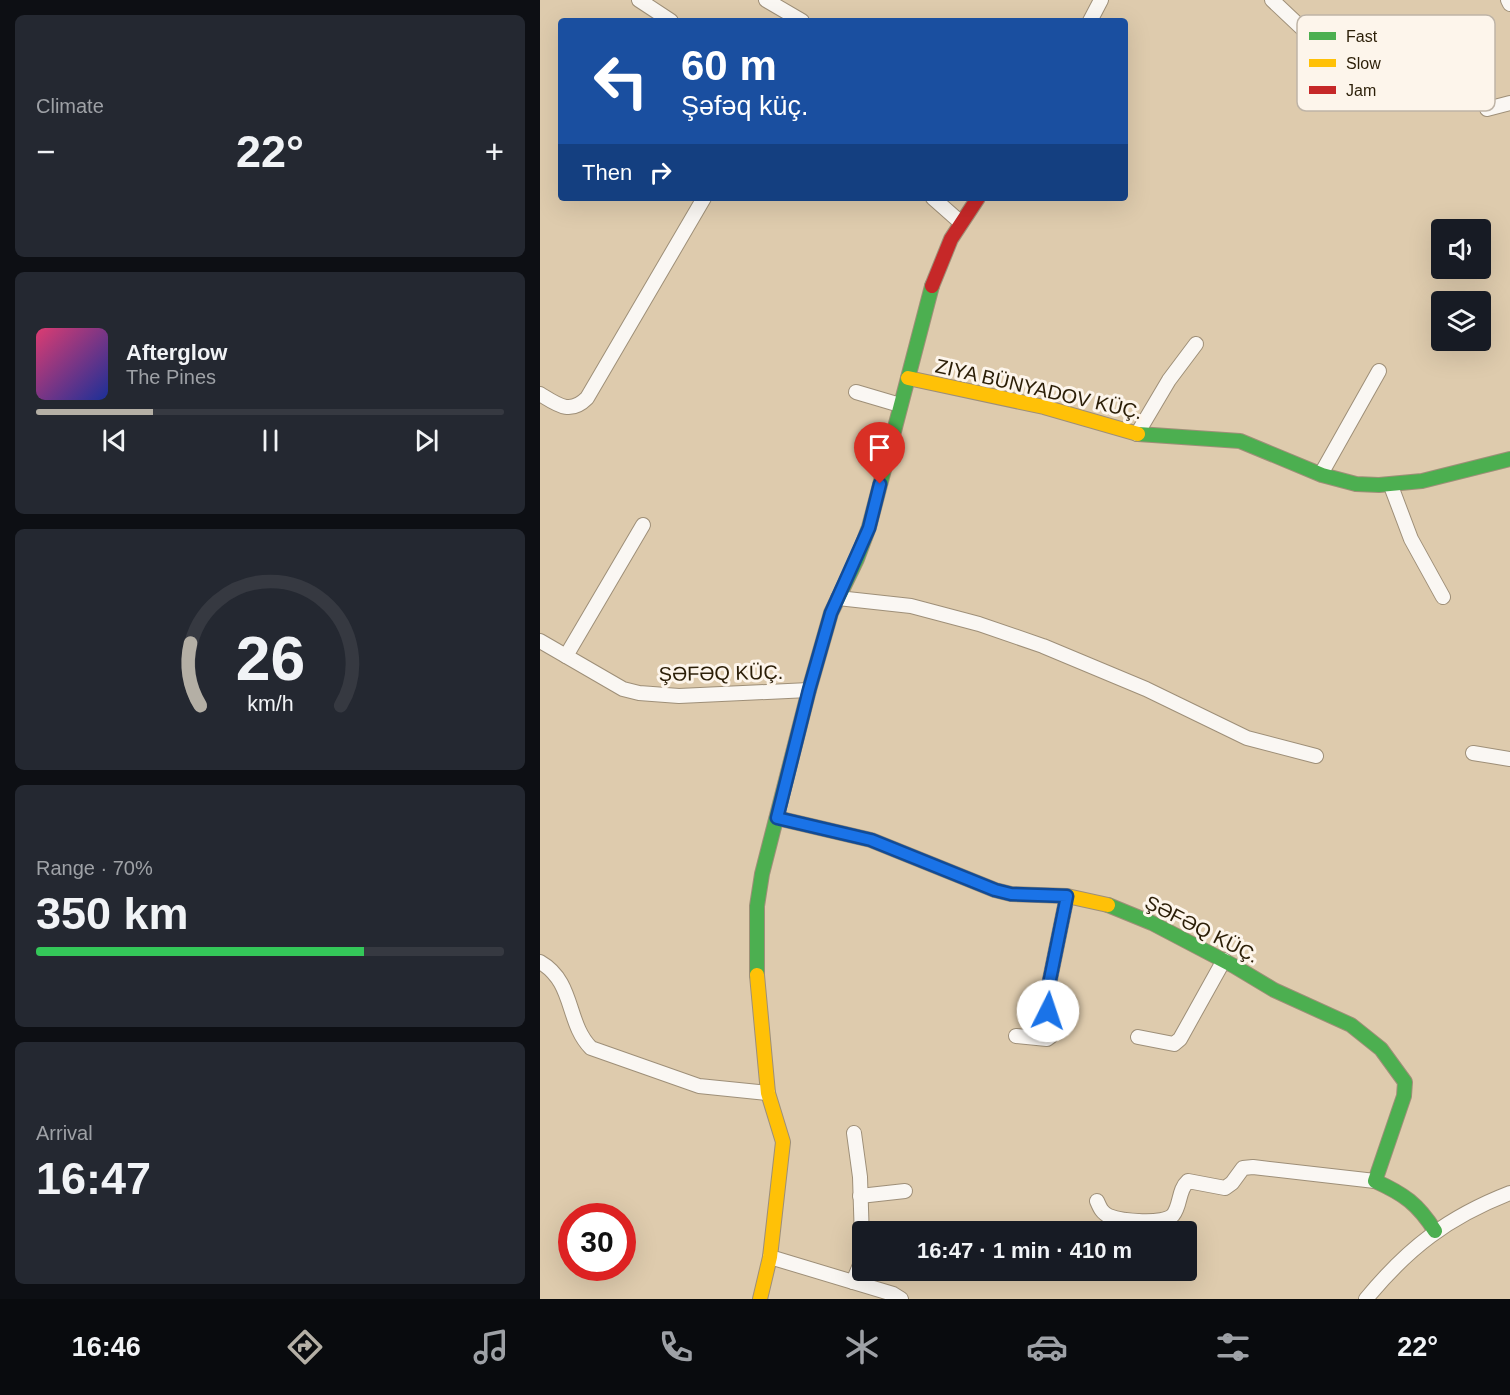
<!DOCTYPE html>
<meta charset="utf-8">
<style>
body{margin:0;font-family:Helvetica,sans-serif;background:#242831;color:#f1f3f6;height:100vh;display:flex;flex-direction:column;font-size:22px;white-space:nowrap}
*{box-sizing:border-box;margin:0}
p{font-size:20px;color:#9ea1a6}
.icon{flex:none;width:33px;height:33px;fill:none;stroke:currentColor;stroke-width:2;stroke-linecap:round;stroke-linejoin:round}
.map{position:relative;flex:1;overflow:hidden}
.panel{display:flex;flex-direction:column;gap:15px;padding:15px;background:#0d0f14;width:540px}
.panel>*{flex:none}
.banner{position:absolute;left:18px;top:18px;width:570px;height:183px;border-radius:6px;box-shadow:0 6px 24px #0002;background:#1a4fa0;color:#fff;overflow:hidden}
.buttons{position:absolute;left:891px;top:219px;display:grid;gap:12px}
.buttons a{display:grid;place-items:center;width:60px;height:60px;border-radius:6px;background:#171b24;box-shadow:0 6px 24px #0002;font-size:30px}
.speed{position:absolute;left:18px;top:1203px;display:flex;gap:12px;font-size:30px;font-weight:700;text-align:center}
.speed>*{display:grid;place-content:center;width:78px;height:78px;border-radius:50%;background:#171b24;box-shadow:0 6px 24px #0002;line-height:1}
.speed .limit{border:9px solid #d22;background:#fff;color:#111}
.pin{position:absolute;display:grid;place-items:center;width:51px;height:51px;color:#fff;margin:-62px -26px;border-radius:50% 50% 50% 0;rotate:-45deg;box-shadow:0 0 6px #0007}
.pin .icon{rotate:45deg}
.me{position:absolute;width:66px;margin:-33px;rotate:4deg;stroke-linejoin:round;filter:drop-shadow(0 0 4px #0008)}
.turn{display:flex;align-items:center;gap:21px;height:126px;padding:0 24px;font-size:27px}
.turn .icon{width:78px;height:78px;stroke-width:2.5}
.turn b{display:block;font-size:42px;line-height:51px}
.then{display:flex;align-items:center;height:57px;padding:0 24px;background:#0003;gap:12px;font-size:22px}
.big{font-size:45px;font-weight:700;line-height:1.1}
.panel .widget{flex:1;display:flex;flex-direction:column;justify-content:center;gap:9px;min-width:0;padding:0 21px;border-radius:9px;background:#242831}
.panel .dial{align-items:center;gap:0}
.dial svg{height:156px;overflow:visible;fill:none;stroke:#363941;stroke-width:7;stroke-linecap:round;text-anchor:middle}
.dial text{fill:#f1f3f6;stroke:none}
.song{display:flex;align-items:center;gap:18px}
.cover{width:72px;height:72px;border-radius:9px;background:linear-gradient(135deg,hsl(340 70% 55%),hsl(230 70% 35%))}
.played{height:6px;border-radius:3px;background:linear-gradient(90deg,#b4afa5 25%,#363941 25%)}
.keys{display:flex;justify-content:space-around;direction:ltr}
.heat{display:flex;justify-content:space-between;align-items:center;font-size:33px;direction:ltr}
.charge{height:9px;border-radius:4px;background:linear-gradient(90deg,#34c759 70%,#363941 0)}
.trip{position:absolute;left:312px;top:1221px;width:345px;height:60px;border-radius:6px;background:#171b24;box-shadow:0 6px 24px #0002;font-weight:700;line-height:60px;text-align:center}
.menu{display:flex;height:96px;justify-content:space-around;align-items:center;background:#090b0e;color:#9ea1a6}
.menu .icon{width:42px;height:42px}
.menu .current{color:#b4afa5}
.menu b{font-size:27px;color:#f1f3f6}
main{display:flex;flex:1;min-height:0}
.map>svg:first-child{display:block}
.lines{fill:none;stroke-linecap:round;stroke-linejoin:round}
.street-casing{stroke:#9e8f78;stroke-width:16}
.fast-casing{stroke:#9e8f78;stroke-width:16}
.slow-casing{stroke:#9e8f78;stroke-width:16}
.jam-casing{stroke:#9e8f78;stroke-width:16}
.street{stroke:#faf7f3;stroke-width:14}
.fast{stroke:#4caf50;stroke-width:14}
.slow{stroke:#ffc107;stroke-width:14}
.jam{stroke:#c62828;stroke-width:14}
.route-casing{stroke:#114b97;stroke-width:15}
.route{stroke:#1a73e8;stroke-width:10}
.labels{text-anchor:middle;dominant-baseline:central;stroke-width:6;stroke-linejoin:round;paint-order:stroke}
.street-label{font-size:20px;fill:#2b1e07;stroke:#fdf5eb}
.key{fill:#fdf5eb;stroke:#beb4a7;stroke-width:1.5}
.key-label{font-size:16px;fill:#2b1e07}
</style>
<main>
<section class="panel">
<div class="widget"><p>Climate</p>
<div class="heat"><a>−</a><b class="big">22°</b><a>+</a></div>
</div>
<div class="widget">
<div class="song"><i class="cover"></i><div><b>Afterglow</b><p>The Pines</p></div></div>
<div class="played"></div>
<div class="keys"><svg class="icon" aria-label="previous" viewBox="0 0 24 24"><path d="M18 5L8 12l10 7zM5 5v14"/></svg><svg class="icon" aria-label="pause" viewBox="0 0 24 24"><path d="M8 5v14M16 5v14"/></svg><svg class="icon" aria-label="next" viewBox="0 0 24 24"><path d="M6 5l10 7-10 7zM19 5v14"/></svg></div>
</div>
<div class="widget dial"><svg viewBox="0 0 100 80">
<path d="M14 69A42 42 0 1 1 86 69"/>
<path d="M14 69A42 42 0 0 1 9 37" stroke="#b4afa5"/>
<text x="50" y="56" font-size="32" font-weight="700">26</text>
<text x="50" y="72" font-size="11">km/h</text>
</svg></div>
<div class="widget"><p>Range · 70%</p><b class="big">350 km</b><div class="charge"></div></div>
<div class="widget"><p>Arrival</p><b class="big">16:47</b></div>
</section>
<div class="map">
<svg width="970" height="1299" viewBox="0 0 970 1299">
<rect width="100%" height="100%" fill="#decbad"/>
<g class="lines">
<g class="street-casing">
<g id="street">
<polyline points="99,0 131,21"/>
<polyline points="226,0 262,21"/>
<polyline points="732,0 785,50"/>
<polyline points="968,0 970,4"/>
<polyline points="550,21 561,0"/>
<polyline points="947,109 970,103"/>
<polyline points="393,198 419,221"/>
<polyline points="316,392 360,405"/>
<path d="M0 394C18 405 30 415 47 398L164 198"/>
<polyline points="597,434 629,380 656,344"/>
<polyline points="781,474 839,371"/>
<polyline points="851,486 871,539 903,597"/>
<polyline points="298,598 371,606 439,624 503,646 606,689 707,738 776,756"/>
<polyline points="0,641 83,689 99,693 139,696 269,690"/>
<polyline points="26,656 103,525"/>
<polyline points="933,753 970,759"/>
<path d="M0 962C35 982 26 1023 51 1048L159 1086 228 1093"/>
<polyline points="476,1036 507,1039 511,1036 513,1031 508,1011 507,994 527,896"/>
<polyline points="598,1037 634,1044 640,1039 684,960"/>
<polyline points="320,1196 365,1191"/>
<path d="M557 1201C560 1208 562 1213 569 1216 581 1221 624 1225 633 1215 641 1205 638 1190 648 1181L685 1188 692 1183 703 1168 713 1167 835 1181"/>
<polyline points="230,1257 353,1294 361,1299"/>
<polyline points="313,1282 320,1265 322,1240 320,1177 314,1133"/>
<path d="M826 1299C868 1248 908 1217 970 1193"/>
</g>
</g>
<g class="fast-casing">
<g id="fast">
<polyline points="598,434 700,441 782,475 816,484 839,485 882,481 970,459"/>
<path d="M568 905 612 923 694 966 734 990 811 1025 841 1049 865 1082 864 1096 835 1181C864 1194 878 1204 895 1231"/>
<polyline points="217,975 217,906 222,874 269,690 291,613 317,559 329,527 392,286"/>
</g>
</g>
<g class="slow-casing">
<g id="slow">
<polyline points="368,378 504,407 598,434"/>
<polyline points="237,818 331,840 455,890 471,894 527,896 568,905"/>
<polyline points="217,975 228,1093 243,1142 230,1257 220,1299"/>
</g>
</g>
<g class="jam-casing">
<polyline id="jam" points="392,286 411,239 438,198"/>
</g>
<use href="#street" class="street"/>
<use href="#fast" class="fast"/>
<use href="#slow" class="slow"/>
<use href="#jam" class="jam"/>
</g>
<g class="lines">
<g class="route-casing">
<polyline id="route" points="340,484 329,528 291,613 269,690 237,818 331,840 455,890 471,894 527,896 507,994 508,1011"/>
</g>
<use href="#route" class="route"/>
</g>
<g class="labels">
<g class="street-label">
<text transform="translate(499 389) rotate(13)">ZIYA BÜNYADOV KÜÇ.</text>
<text transform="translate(181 673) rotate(-1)">ŞƏFƏQ KÜÇ.</text>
<text transform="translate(662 929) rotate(27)">ŞƏFƏQ KÜÇ.</text>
</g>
</g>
<rect x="757" y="15" width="198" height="96" rx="9" class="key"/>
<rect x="769" y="32" width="27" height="8" fill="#4caf50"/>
<rect x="769" y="59" width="27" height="8" fill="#ffc107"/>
<rect x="769" y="86" width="27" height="8" fill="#c62828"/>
<g class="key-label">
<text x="806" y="42">Fast</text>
<text x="806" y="69">Slow</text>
<text x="806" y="96">Jam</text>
</g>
</svg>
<div class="buttons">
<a><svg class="icon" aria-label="sound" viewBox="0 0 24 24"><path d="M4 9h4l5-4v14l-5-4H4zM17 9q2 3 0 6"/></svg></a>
<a><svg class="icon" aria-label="layers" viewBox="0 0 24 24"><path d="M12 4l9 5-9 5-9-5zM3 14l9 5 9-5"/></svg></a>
</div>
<div class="speed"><div class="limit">30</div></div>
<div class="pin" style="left:340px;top:484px;background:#d93025"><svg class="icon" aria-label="arrive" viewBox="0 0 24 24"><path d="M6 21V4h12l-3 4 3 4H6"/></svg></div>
<svg class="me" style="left:508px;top:1011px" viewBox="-20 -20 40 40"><circle r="19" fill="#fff"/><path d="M0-13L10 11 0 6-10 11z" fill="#1a73e8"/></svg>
<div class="trip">16:47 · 1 min · 410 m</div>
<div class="banner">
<div class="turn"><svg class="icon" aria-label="left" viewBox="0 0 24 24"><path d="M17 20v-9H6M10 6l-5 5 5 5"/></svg><div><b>60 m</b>Şəfəq küç.</div></div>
<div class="then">Then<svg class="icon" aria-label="right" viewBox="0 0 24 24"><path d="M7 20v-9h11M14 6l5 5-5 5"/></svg></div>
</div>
</div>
</main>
<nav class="menu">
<b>16:46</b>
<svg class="icon current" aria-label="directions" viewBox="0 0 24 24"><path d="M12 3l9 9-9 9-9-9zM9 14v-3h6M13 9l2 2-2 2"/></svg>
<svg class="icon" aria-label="music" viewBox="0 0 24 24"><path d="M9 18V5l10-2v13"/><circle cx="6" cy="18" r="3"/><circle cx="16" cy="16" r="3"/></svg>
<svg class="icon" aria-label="phone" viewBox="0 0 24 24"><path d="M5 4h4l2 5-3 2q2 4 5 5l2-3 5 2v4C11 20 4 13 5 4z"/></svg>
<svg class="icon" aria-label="climate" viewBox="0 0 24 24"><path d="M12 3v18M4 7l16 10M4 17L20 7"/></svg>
<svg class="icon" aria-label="car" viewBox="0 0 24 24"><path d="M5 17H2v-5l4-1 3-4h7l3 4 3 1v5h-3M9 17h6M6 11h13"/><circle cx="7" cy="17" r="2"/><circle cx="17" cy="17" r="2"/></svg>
<svg class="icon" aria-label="filters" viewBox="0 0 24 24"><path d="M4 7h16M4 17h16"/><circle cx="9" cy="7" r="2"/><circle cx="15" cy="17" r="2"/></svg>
<b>22°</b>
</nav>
